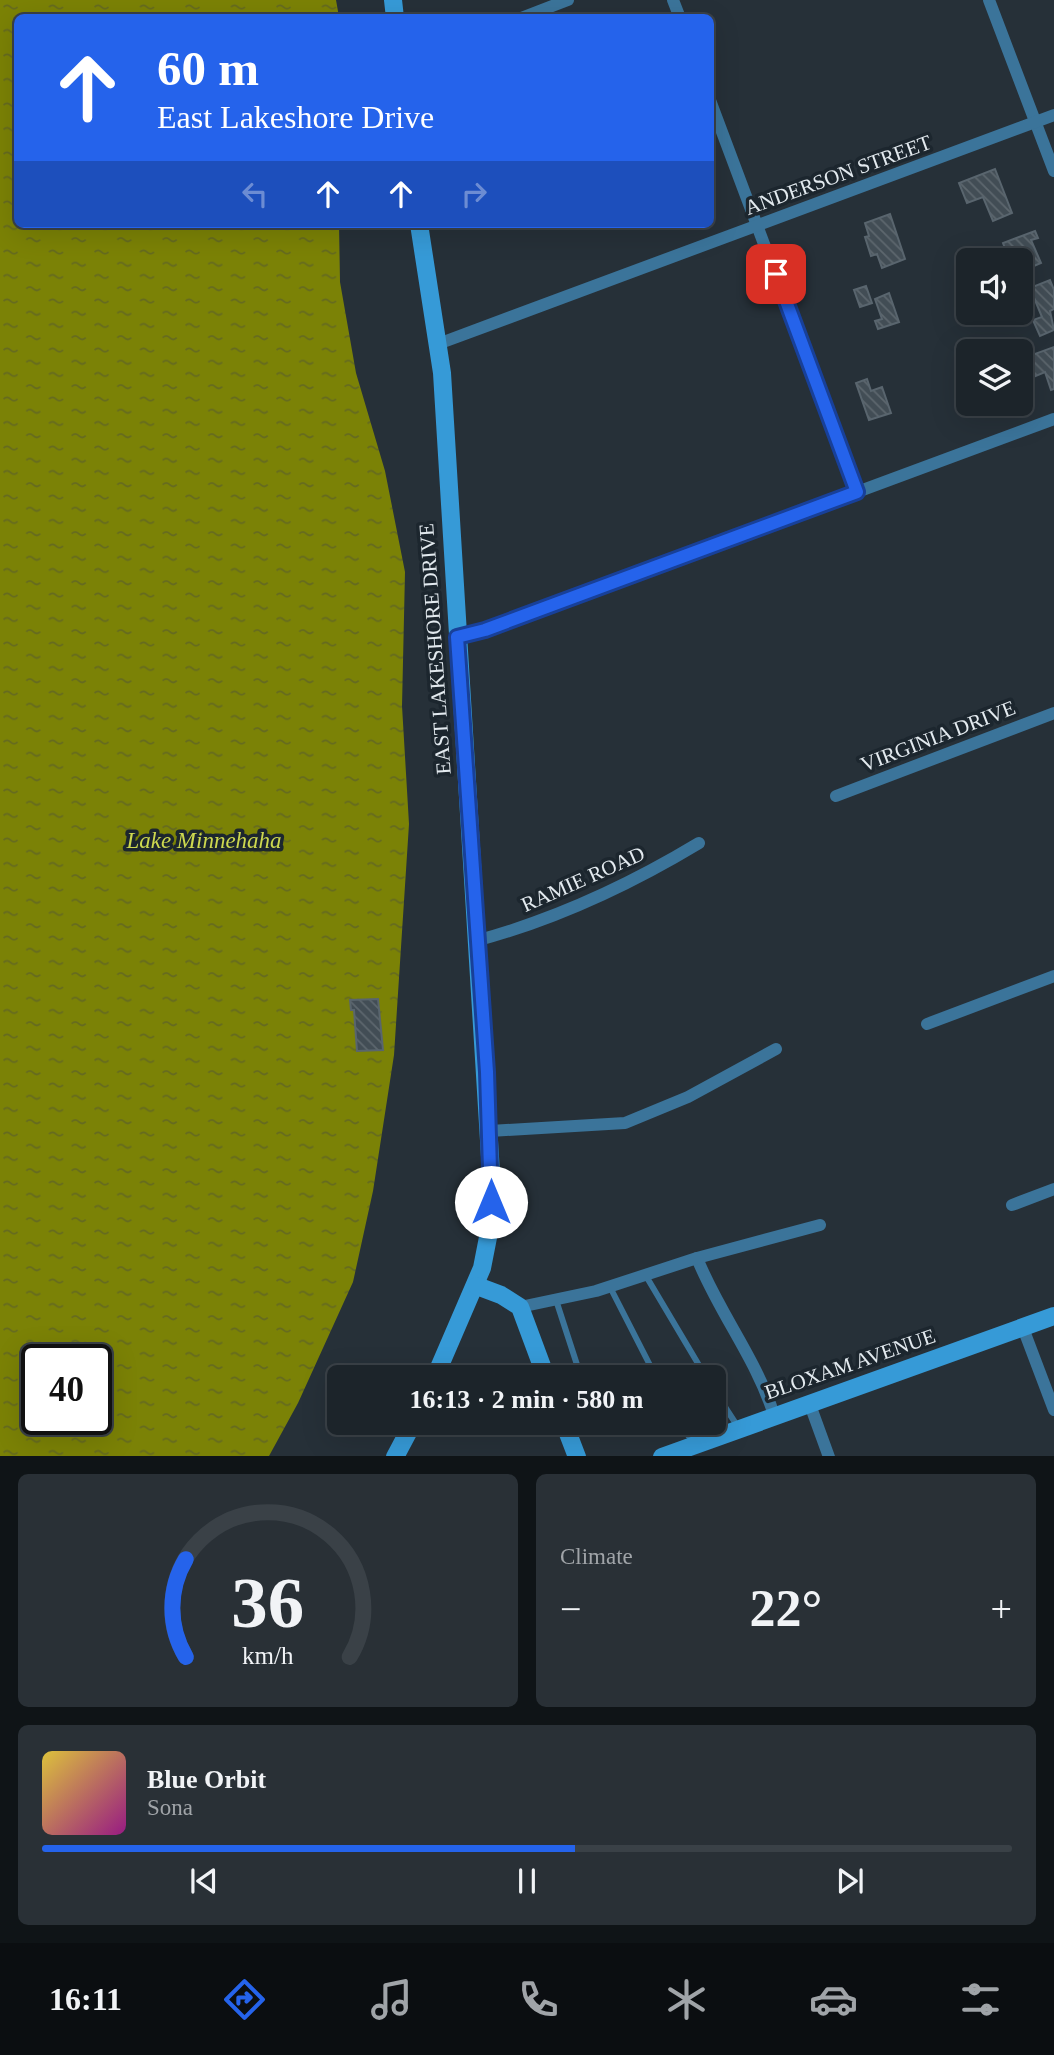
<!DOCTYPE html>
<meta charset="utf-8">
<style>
body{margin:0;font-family:"Times New Roman",serif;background:#293036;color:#f1f3f6;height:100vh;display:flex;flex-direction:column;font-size:26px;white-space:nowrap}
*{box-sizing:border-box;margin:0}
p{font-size:23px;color:#a0a4a8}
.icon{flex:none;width:38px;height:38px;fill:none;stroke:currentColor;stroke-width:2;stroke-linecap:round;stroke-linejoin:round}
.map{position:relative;height:1456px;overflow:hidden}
.sheet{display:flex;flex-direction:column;gap:18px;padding:18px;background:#0f1417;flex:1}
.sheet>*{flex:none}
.top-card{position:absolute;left:14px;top:14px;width:700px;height:214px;border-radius:10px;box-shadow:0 7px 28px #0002,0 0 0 2px #3a4147;background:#2563eb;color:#fff;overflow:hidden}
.fabs{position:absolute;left:956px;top:248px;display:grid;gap:14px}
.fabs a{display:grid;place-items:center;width:77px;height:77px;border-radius:10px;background:#1c242a;box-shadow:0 7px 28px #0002,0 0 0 2px #3a4147;font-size:35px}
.speed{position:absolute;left:21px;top:1344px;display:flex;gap:14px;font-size:35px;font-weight:700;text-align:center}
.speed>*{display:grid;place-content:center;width:91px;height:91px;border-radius:50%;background:#1c242a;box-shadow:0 7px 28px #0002,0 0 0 2px #3a4147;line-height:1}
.speed .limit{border:4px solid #111;border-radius:10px;background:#fff;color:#111}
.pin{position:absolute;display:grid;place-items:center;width:60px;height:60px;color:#fff;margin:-30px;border-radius:14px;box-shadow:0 4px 10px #0006}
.me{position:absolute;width:77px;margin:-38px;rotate:0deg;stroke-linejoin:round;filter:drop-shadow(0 0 5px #0008)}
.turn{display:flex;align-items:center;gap:24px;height:147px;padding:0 28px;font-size:32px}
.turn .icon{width:91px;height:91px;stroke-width:2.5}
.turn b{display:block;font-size:49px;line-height:60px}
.lanes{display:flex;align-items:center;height:66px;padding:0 28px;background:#0003;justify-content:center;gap:35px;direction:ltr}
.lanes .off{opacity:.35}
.big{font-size:52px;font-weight:700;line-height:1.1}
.sheet .tile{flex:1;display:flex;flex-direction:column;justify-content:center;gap:10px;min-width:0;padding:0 24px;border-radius:10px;background:#293036}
.sheet .dial{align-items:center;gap:0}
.dial svg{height:182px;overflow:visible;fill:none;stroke:#3a4147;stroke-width:7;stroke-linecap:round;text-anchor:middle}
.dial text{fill:#f1f3f6;stroke:none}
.song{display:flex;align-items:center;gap:21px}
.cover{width:84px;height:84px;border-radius:10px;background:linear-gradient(135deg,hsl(50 70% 55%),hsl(310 70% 35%))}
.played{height:7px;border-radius:4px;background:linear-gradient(90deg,#2563eb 55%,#3a4147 55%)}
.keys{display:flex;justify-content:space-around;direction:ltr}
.heat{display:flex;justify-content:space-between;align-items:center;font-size:38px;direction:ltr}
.sheet .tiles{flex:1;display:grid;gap:18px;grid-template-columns:1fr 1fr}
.tile:last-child{grid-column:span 2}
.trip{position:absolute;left:327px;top:1365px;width:399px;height:70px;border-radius:10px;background:#1c242a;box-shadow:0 7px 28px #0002,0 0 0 2px #3a4147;font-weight:700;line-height:70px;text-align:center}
.tabs{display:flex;height:112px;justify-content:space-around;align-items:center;background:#0b0e11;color:#a0a4a8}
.tabs .icon{width:49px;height:49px}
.tabs .on{color:#2563eb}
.tabs b{font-size:32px;color:#f1f3f6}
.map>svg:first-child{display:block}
.water{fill:url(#water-ripples);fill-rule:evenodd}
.building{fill:url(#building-back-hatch);stroke:#59656e;stroke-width:2}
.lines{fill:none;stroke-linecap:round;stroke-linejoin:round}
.lane{stroke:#3b749a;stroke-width:6}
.street{stroke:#3b749a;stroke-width:12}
.secondary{stroke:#369ad7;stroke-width:18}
.route-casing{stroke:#184099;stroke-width:18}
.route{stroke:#2563eb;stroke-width:12}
.labels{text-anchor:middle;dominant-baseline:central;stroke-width:7;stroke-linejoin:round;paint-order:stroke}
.street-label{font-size:21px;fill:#e3eaef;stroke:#1c262e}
.water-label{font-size:23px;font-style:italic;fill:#cdd84f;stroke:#1c262e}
</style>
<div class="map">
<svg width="1054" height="1457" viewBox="0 0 1054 1457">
<defs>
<pattern id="water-ripples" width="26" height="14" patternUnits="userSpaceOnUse" patternTransform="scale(1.75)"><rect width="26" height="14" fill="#7b8206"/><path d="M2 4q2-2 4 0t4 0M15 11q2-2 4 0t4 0" fill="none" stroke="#656a20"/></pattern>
<pattern id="building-back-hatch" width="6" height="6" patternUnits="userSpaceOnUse" patternTransform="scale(1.75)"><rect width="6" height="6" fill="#424d55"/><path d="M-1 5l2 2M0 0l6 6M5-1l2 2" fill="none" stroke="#5d676e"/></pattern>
</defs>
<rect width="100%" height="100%" fill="#263038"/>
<path class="water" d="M0 0H336L339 17 18 18V224H339L340 282 356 373 385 471 405 572 402 706 409 824 394 1055 373 1191 353 1282 298 1403 269 1456 0 1457ZM37 1360H96V1419H37Z"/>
<g class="building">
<polygon points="995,169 1012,213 993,221 983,197 967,203 959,183"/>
<polygon points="890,214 905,259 882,268 877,254 871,256 865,237 869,236 865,223"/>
<polygon points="1035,231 1038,238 1031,240 1041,263 1022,271 1020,261 1010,261 1003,243"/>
<polygon points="1050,280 1054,290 1054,309 1050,311 1054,330 1040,336 1033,320 1042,317 1030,288"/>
<polygon points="866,286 872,303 860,307 854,290"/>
<polygon points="889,293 899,322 878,329 875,321 882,319 875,299"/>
<polygon points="1054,347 1054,389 1051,390 1045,372 1031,378 1026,363 1034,360 1032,355"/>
<polygon points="867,379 871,391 882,387 891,413 869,420 856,383"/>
<polygon points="378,999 383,1050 357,1051 354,1010 351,1010 350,1000"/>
</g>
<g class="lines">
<g class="lane">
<polyline points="646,1276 706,1377"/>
<polyline points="610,1287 656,1377"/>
<polyline points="556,1300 581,1377"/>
<polyline points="714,1390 738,1427"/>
<polyline points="677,1423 694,1442"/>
</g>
<g class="street">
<polyline points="673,0 680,18"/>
<polyline points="989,0 1054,171"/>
<polyline points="521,18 568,0"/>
<polyline points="710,100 857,492"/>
<polyline points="438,344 1054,115"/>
<polyline points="457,637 485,630 1054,419"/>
<polyline points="836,796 1054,713"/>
<path d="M479 940C556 919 631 884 699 843"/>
<polyline points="927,1024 1054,976"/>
<polyline points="490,1131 625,1123 688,1097 776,1049"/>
<polyline points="1012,1205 1054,1189"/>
<path d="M697 1258C719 1313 756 1358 774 1415"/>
<polyline points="520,1307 596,1291 697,1258 820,1225"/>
<polyline points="1023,1328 1054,1410"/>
<polyline points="809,1402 829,1457"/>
</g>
<g class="secondary">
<polyline points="393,0 395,18"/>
<polyline points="419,224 442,373 491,1173 491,1222 482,1268 435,1377"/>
<polyline points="477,1286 501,1295 520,1307 546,1377"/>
<polyline points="564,1423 577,1457"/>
<polyline points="395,1457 413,1423"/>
<polyline points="662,1457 1054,1316"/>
</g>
</g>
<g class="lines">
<g class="route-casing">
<polyline id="route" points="491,1202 487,1072 457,637 485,630 857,492 776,274"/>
</g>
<use href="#route" class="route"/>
</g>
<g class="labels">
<g class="street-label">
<text transform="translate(838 175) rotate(-20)">ANDERSON STREET</text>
<text transform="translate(435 649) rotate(-94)">EAST LAKESHORE DRIVE</text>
<text transform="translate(938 736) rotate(-21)">VIRGINIA DRIVE</text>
<text transform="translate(583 879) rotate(-24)">RAMIE ROAD</text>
<text transform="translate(850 1364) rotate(-19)">BLOXAM AVENUE</text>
</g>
<g class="water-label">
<text x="204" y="840">Lake Minnehaha</text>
</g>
</g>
</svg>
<div class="fabs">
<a><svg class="icon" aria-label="sound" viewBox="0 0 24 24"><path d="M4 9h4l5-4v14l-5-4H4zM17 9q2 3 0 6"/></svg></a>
<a><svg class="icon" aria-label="layers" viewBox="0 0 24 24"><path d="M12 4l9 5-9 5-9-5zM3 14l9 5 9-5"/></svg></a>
</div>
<div class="speed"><div class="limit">40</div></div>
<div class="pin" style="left:776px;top:274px;background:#d93025"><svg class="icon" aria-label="arrive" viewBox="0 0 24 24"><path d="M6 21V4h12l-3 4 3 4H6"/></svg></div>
<svg class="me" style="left:491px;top:1202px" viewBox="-20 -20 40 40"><circle r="19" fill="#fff"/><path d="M0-13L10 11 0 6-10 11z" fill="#2563eb"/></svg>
<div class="trip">16:13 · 2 min · 580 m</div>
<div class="top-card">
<div class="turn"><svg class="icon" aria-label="ahead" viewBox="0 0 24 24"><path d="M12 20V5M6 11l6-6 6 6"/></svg><div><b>60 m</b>East Lakeshore Drive</div></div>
<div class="lanes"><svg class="icon off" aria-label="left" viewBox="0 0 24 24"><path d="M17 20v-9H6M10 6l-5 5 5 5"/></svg><svg class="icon" aria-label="ahead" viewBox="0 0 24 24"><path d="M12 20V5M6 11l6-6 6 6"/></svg><svg class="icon" aria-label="ahead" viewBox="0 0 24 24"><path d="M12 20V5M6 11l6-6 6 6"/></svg><svg class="icon off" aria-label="right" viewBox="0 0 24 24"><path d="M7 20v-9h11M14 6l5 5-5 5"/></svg></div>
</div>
</div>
<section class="sheet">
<div class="tiles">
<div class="tile dial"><svg viewBox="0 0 100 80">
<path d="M14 69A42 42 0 1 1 86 69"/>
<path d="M14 69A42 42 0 0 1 14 26" stroke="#2563eb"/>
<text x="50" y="56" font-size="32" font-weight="700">36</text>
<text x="50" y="72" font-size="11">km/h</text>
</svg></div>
<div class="tile"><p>Climate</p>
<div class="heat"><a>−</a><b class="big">22°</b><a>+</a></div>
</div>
<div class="tile">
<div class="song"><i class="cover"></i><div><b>Blue Orbit</b><p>Sona</p></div></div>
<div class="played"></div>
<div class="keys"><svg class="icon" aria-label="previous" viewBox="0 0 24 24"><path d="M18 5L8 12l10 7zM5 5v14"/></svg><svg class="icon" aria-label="pause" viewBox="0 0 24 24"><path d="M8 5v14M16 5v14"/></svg><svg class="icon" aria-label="next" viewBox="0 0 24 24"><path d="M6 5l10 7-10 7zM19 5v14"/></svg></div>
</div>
</div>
</section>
<nav class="tabs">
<b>16:11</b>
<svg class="icon on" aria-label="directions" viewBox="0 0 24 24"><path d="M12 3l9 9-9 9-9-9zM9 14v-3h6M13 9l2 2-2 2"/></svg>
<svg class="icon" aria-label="music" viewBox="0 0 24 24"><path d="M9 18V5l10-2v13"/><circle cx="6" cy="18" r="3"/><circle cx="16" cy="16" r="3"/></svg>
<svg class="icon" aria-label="phone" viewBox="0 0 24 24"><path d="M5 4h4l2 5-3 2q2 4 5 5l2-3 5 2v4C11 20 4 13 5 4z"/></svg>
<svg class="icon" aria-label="climate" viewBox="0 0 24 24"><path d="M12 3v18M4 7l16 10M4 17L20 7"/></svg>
<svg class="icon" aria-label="car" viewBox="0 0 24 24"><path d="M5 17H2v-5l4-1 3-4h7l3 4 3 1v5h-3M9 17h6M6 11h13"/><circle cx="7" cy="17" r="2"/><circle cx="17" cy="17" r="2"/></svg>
<svg class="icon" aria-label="filters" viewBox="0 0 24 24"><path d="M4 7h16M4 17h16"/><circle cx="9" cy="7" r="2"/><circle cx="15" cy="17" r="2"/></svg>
</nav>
